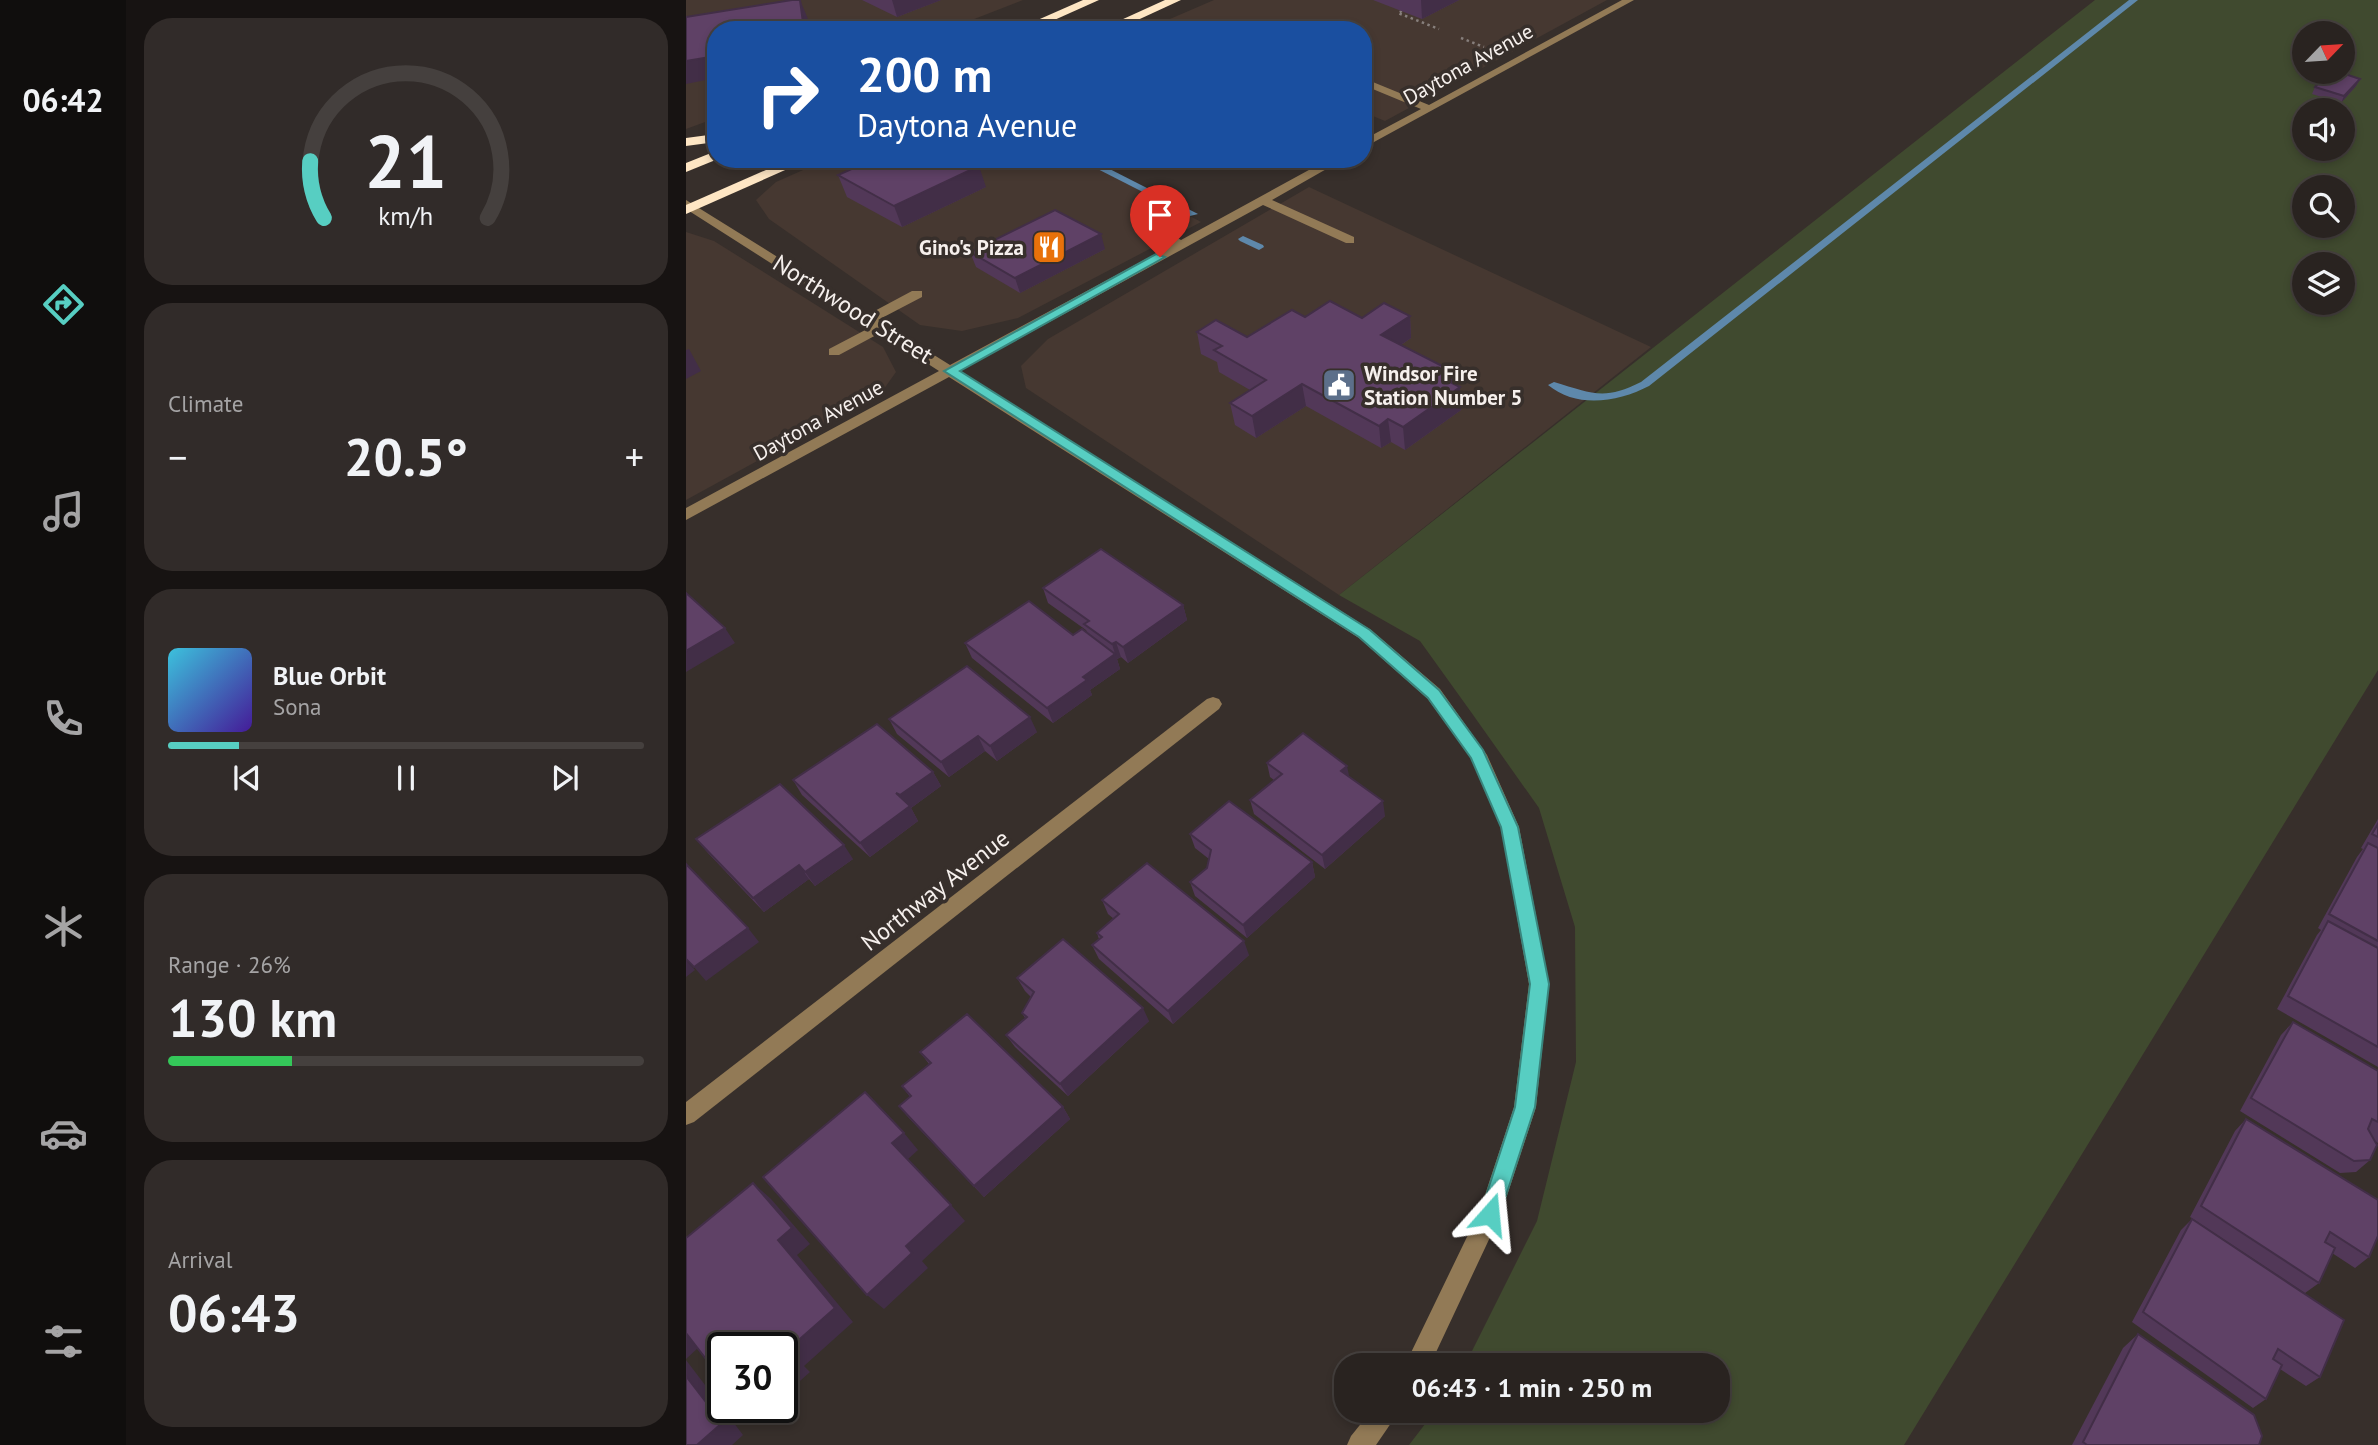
<!DOCTYPE html>
<meta charset="utf-8">
<style>
body{margin:0;font-family:"PT Sans",sans-serif;background:#312b29;color:#f1f3f6;height:100vh;display:flex;flex-direction:column;font-size:26px;white-space:nowrap}
*{box-sizing:border-box;margin:0}
p{font-size:23px;color:#a5a4a5}
.icon{flex:none;width:38px;height:38px;fill:none;stroke:currentColor;stroke-width:2;stroke-linecap:round;stroke-linejoin:round}
.map{position:relative;flex:1;overflow:hidden}
.drawer{display:flex;flex-direction:column;gap:18px;padding:18px;background:#171312;width:560px}
.drawer>*{flex:none}
.banner{position:absolute;left:21px;top:21px;width:665px;height:147px;border-radius:28px;box-shadow:0 4px 10px #0003,0 0 0 2px #45403e;background:#1a4fa0;color:#fff;overflow:hidden}
.needle{width:46px;rotate:65deg}
.fabs{position:absolute;left:1606px;top:21px;display:grid;gap:14px}
.fabs a{display:grid;place-items:center;width:63px;height:63px;border-radius:50%;background:#292320;box-shadow:0 4px 10px #0003,0 0 0 2px #45403e;font-size:35px}
.speed{position:absolute;left:21px;top:1332px;display:flex;gap:14px;font-size:35px;font-weight:700;text-align:center}
.speed>*{display:grid;place-content:center;width:91px;height:91px;border-radius:50%;background:#292320;box-shadow:0 4px 10px #0003,0 0 0 2px #45403e;line-height:1}
.speed .limit{border:4px solid #111;border-radius:10px;background:#fff;color:#111}
.pin{position:absolute;display:grid;place-items:center;width:60px;height:60px;color:#fff;margin:-72px -30px;border-radius:50% 50% 50% 0;rotate:-45deg;box-shadow:0 0 7px #0007}
.pin .icon{rotate:45deg}
.me{position:absolute;width:77px;margin:-38px;rotate:18deg;stroke-linejoin:round;filter:drop-shadow(0 0 5px #0008)}
.turn{display:flex;align-items:center;gap:24px;height:147px;padding:0 35px;font-size:32px}
.turn .icon{width:91px;height:91px;stroke-width:2.5}
.turn b{display:block;font-size:49px;line-height:60px}
.big{font-size:52px;font-weight:700;line-height:1.1}
.drawer .widget{flex:1;display:flex;flex-direction:column;justify-content:center;gap:10px;min-width:0;padding:0 24px;border-radius:28px;background:#312b29}
.drawer .dial{align-items:center;gap:0}
.dial svg{height:182px;overflow:visible;fill:none;stroke:#45403e;stroke-width:7;stroke-linecap:round;text-anchor:middle}
.dial text{fill:#f1f3f6;stroke:none}
.song{display:flex;align-items:center;gap:21px}
.cover{width:84px;height:84px;border-radius:10px;background:linear-gradient(135deg,hsl(190 70% 55%),hsl(260 70% 35%))}
.played{height:7px;border-radius:4px;background:linear-gradient(90deg,#57cec2 15%,#45403e 15%)}
.keys{display:flex;justify-content:space-around;direction:ltr}
.heat{display:flex;justify-content:space-between;align-items:center;font-size:38px;direction:ltr}
.charge{height:10px;border-radius:5px;background:linear-gradient(90deg,#34c759 26%,#45403e 0)}
.trip{position:absolute;left:648px;top:1353px;width:396px;height:70px;border-radius:28px;background:#292320;box-shadow:0 4px 10px #0003,0 0 0 2px #45403e;font-weight:700;line-height:70px;text-align:center}
main{display:flex;flex:1;min-height:0}
.tab-bar{display:flex;flex-direction:column;width:126px;justify-content:space-around;align-items:center;background:#100e0d;color:#a5a4a5}
.tab-bar .icon{width:49px;height:49px}
.tab-bar .on{color:#57cec2}
.tab-bar b{font-size:32px;color:#f1f3f6}
.map>svg:first-child{display:block}
.built{fill:#463831}
.green{fill:#404a2f;fill-rule:evenodd}
.lines{fill:none;stroke-linecap:round;stroke-linejoin:round}
.stream{fill:#5e88ab;fill-rule:evenodd}
.path{stroke:#877f7c;stroke-width:2.5;stroke-dasharray:2.5 3.5;stroke-linecap:butt}
.minor{fill:#927a56;fill-rule:evenodd}
.highway{fill:#fee6c4;fill-rule:evenodd}
.wall{fill:#523858}
.shaded-wall{fill:#422e47}
.building{fill:#5f4166;stroke:#422e47;stroke-width:2}
.route{fill:#57cec2;stroke:#39867e;stroke-width:2}
.labels{text-anchor:middle;dominant-baseline:central;stroke-width:7;stroke-linejoin:round;paint-order:stroke}
.far-street-label{font-size:21px;fill:#f6f0ed;stroke:#372f2b}
.far-poi-label{font-size:21px;font-weight:bold;fill:#f6f0ed;stroke:#372f2b;text-anchor:end}
.street-label{font-size:24px;fill:#f6f0ed;stroke:#372f2b}
</style>
<main>
<nav class="tab-bar">
<b>06:42</b>
<svg class="icon on" aria-label="directions" viewBox="0 0 24 24"><path d="M12 3l9 9-9 9-9-9zM9 14v-3h6M13 9l2 2-2 2"/></svg>
<svg class="icon" aria-label="music" viewBox="0 0 24 24"><path d="M9 18V5l10-2v13"/><circle cx="6" cy="18" r="3"/><circle cx="16" cy="16" r="3"/></svg>
<svg class="icon" aria-label="phone" viewBox="0 0 24 24"><path d="M5 4h4l2 5-3 2q2 4 5 5l2-3 5 2v4C11 20 4 13 5 4z"/></svg>
<svg class="icon" aria-label="climate" viewBox="0 0 24 24"><path d="M12 3v18M4 7l16 10M4 17L20 7"/></svg>
<svg class="icon" aria-label="car" viewBox="0 0 24 24"><path d="M5 17H2v-5l4-1 3-4h7l3 4 3 1v5h-3M9 17h6M6 11h13"/><circle cx="7" cy="17" r="2"/><circle cx="17" cy="17" r="2"/></svg>
<svg class="icon" aria-label="filters" viewBox="0 0 24 24"><path d="M4 7h16M4 17h16"/><circle cx="9" cy="7" r="2"/><circle cx="15" cy="17" r="2"/></svg>
</nav>
<section class="drawer">
<div class="widget dial"><svg viewBox="0 0 100 80">
<path d="M14 69A42 42 0 1 1 86 69"/>
<path d="M14 69A42 42 0 0 1 8 44" stroke="#57cec2"/>
<text x="50" y="56" font-size="32" font-weight="700">21</text>
<text x="50" y="72" font-size="11">km/h</text>
</svg></div>
<div class="widget"><p>Climate</p>
<div class="heat"><a>−</a><b class="big">20.5°</b><a>+</a></div>
</div>
<div class="widget">
<div class="song"><i class="cover"></i><div><b>Blue Orbit</b><p>Sona</p></div></div>
<div class="played"></div>
<div class="keys"><svg class="icon" aria-label="previous" viewBox="0 0 24 24"><path d="M18 5L8 12l10 7zM5 5v14"/></svg><svg class="icon" aria-label="pause" viewBox="0 0 24 24"><path d="M8 5v14M16 5v14"/></svg><svg class="icon" aria-label="next" viewBox="0 0 24 24"><path d="M6 5l10 7-10 7zM19 5v14"/></svg></div>
</div>
<div class="widget"><p>Range · 26%</p><b class="big">130 km</b><div class="charge"></div></div>
<div class="widget"><p>Arrival</p><b class="big">06:43</b></div>
</section>
<div class="map">
<svg width="1692" height="1445" viewBox="0 0 1692 1445">
<rect width="100%" height="100%" fill="#372f2b"/>
<g class="built">
<polygon points="0,0 337,0 260,30 30,30 30,118 0,129"/>
<polygon points="528,0 921,0 699,121 677,112 677,30 482,30 470,25"/>
<polygon points="142,159 398,159 515,222 332,318 276,331 234,325 83,219 70,200 90,182"/>
<polygon points="623,187 965,347 653,595 340,388 335,366 362,339"/>
<polygon points="0,232 28,241 197,347 210,372 195,393 0,500"/>
</g>
<path class="green" d="M1409 0H1692V670L1218 1445H723L749 1411 1031 1410V1365H779L851 1221 890 1062 889 927 853 808 785 712 734 641 653 595ZM1619 33H1657V72H1619ZM1619 110H1657V149H1619ZM1619 187H1657V226H1619ZM1619 264H1657V303H1619Z"/>
<g class="lines">
<g class="stream">
<path d="M1443 0H1452L963 386C932 402 891 409 862 385L868 382C905 393 918 401 955 382Z"/>
<polygon points="392,159 404,159 512,214 504,216"/>
<polygon points="557,236 577,245 578,247 573,250 554,241 552,239"/>
</g>
<g class="path">
<polyline points="716,11 712,13 753,29"/>
<polyline points="775,38 798,47"/>
</g>
<g class="minor">
<polygon points="936,0 948,0 677,148 677,140 735,109 677,85 677,78 743,105"/>
<polygon points="643,159 658,159 586,200 668,237 668,243 660,243 577,205 274,371 685,630 754,689 801,755 833,827 863,984 850,1107 815,1214 744,1365 719,1365 794,1210 828,1107 843,984 815,827 785,758 742,699 673,638 263,377 0,520 0,508 253,371 194,333 153,355 143,355 143,349 185,327 0,209 0,200 183,314 226,291 236,291 236,297 192,320 264,365 486,245 445,222 445,216 453,216 495,240"/>
<polygon points="527,697 533,699 536,704 533,709 8,1122 0,1125 0,1102 521,699"/>
<polygon points="686,1410 714,1410 690,1445 661,1445 665,1436"/>
</g>
<g class="highway">
<polygon points="397,0 413,0 346,30 329,30"/>
<polygon points="479,0 495,0 430,30 413,30"/>
<polygon points="30,134 30,142 0,146 0,138"/>
<polygon points="30,151 32,159 0,172 0,163"/>
<polygon points="105,159 124,159 0,214 0,205"/>
</g>
</g>
<g class="wall">
<polygon points="176,0 255,0 211,17"/>
<polygon points="687,0 773,0 736,19"/>
<polygon points="1633,72 1664,73 1662,75 1674,79 1670,86 1655,103 1626,94 1629,87 1638,76 1632,74"/>
<polygon points="152,175 300,187 216,227 161,197"/>
<polygon points="419,249 334,293 290,267 284,252"/>
<polygon points="724,316 725,338 715,345 769,385 775,410 719,450 705,442 695,448 620,406 570,438 549,425 544,403 564,390 533,372 531,362 515,354 511,332 561,337 619,317 676,318"/>
<polygon points="357,588 497,605 501,620 442,663 435,657 431,659 434,669 404,690 406,695 367,723 286,658 279,643 387,635 401,632 400,630 362,603"/>
<polygon points="203,719 351,732 311,761 299,751 263,777 211,734"/>
<polygon points="581,763 663,777 699,816 639,869 568,814 564,800 588,780 584,777"/>
<polygon points="247,772 255,786 225,808 232,821 184,857 116,795 107,780"/>
<polygon points="1692,819 1692,1067 1591,1009 1631,935 1635,930 1632,928 1671,857 1677,849 1675,848"/>
<polygon points="504,834 626,862 629,877 561,938 509,896 504,882 521,868 523,859 509,848"/>
<polygon points="10,839 167,859 129,886 123,879 78,912 22,853"/>
<polygon points="416,900 563,955 487,1024 413,959 406,945 413,939 411,933 428,919 422,914"/>
<polygon points="331,978 463,1021 382,1096 329,1047 320,1035 339,1018 336,1013 345,997 339,991"/>
<polygon points="1607,1022 1692,1071 1692,1143 1688,1140 1684,1160 1670,1172 1654,1173 1554,1111 1595,1035"/>
<polygon points="234,1052 377,1107 384,1119 298,1197 223,1118 213,1106 224,1097 216,1086 243,1064"/>
<polygon points="1560,1119 1683,1257 1669,1268 1646,1253 1633,1283 1619,1293 1504,1217 1549,1131"/>
<polygon points="1506,1219 1634,1377 1620,1386 1594,1369 1580,1399 1567,1408 1446,1322 1495,1230"/>
<polygon points="1452,1334 1573,1445 1386,1445 1437,1348"/>
</g>
<g class="shaded-wall">
<polygon points="114,0 122,19 123,30 118,30"/>
<polygon points="206,0 255,0 211,17"/>
<polygon points="735,0 773,0 736,19"/>
<polygon points="30,56 30,78 0,84 0,61"/>
<polygon points="1674,79 1670,86 1655,103 1658,96"/>
<polygon points="293,166 300,187 216,227 208,206"/>
<polygon points="415,234 419,249 334,293 329,278"/>
<polygon points="724,316 725,338 697,357 695,335"/>
<polygon points="3,349 15,371 0,379 0,350"/>
<polygon points="768,372 769,391 774,387 775,410 719,450 717,427 758,379"/>
<polygon points="616,384 620,406 570,438 566,416"/>
<polygon points="702,419 705,442 695,448 693,426"/>
<polygon points="497,605 501,620 442,663 437,647"/>
<polygon points="39,628 49,643 0,672 0,651"/>
<polygon points="430,642 435,657 431,659 434,669 404,690 406,695 367,723 361,708 397,677 429,654 426,644"/>
<polygon points="344,717 351,732 311,761 304,746"/>
<polygon points="292,736 299,751 263,777 255,762"/>
<polygon points="661,766 664,780 655,771"/>
<polygon points="247,772 255,786 225,808 232,821 184,857 174,843 222,808 214,795"/>
<polygon points="697,801 699,816 639,869 636,855"/>
<polygon points="158,845 167,859 129,886 119,872"/>
<polygon points="626,862 629,877 561,938 557,925"/>
<polygon points="113,865 123,879 78,912 67,898"/>
<polygon points="62,928 73,942 20,981 8,967"/>
<polygon points="558,941 563,955 487,1024 482,1011"/>
<polygon points="0,960 9,970 0,977"/>
<polygon points="457,1008 463,1021 382,1096 374,1084"/>
<polygon points="377,1107 384,1119 298,1197 288,1186"/>
<polygon points="218,1133 232,1150 221,1160 206,1143"/>
<polygon points="67,1183 85,1199 124,1244 111,1255 167,1322 118,1366 124,1372 96,1397 96,1366 99,1352 92,1240"/>
<polygon points="265,1205 279,1221 236,1261 242,1268 198,1309 181,1295 220,1246"/>
<polygon points="0,1330 13,1347 0,1359"/>
<polygon points="0,1360 57,1435 46,1445 11,1445 0,1376"/>
<polygon points="59,1407 86,1407 75,1417"/>
</g>
<g class="building">
<polygon points="106,0 114,0 118,30 30,30 30,56 0,61 0,17"/>
<polygon points="1657,63 1667,65 1659,74 1674,79 1658,96 1629,87 1643,72 1657,72"/>
<polygon points="188,159 280,159 293,166 208,206 152,175"/>
<polygon points="369,210 415,234 329,278 284,252"/>
<polygon points="644,301 676,318 698,303 724,316 695,335 768,372 758,379 774,387 717,427 702,419 693,426 616,384 566,416 544,403 580,380 528,350 536,346 511,332 530,320 561,337 606,310 619,317"/>
<polygon points="415,549 497,605 437,647 430,642 426,644 398,624 403,621 357,588"/>
<polygon points="0,593 39,628 0,651"/>
<polygon points="343,601 387,635 396,629 429,654 397,677 401,680 361,708 279,643"/>
<polygon points="281,666 344,717 304,746 292,736 255,762 203,719"/>
<polygon points="191,724 247,772 214,795 210,793 224,806 174,843 107,780"/>
<polygon points="617,733 661,766 655,771 697,801 636,855 564,800 596,774 581,763"/>
<polygon points="94,784 158,845 119,872 113,865 67,898 10,839"/>
<polygon points="543,801 626,862 557,925 504,882 521,868 525,850 504,834"/>
<polygon points="1692,824 1692,837 1686,834"/>
<polygon points="1682,843 1692,848 1692,941 1643,914"/>
<polygon points="461,863 558,941 482,1011 406,945 416,937 411,933 433,914 416,900"/>
<polygon points="0,864 62,928 8,967 0,959"/>
<polygon points="1642,921 1692,948 1692,1047 1602,996"/>
<polygon points="377,939 457,1008 374,1084 320,1035 341,1017 336,1013 348,992 331,978"/>
<polygon points="281,1014 377,1107 288,1186 213,1106 225,1096 216,1086 245,1063 234,1052"/>
<polygon points="1607,1022 1692,1071 1692,1122 1686,1119 1682,1129 1691,1145 1684,1160 1668,1161 1565,1098"/>
<polygon points="179,1092 218,1133 206,1143 265,1205 220,1246 226,1253 181,1295 77,1177"/>
<polygon points="1560,1119 1692,1200 1692,1236 1683,1257 1644,1232 1639,1242 1649,1248 1633,1283 1515,1206"/>
<polygon points="67,1183 106,1228 92,1240 149,1308 99,1352 105,1359 96,1366 96,1348 37,1348 37,1381 0,1333 0,1238"/>
<polygon points="1506,1219 1658,1320 1634,1377 1592,1349 1587,1359 1596,1365 1580,1399 1457,1312"/>
<polygon points="1452,1334 1568,1415 1576,1436 1573,1445 1401,1445 1397,1442"/>
<polygon points="0,1376 36,1423 11,1445 0,1445"/>
</g>
<polygon class="route" points="470,254 479,257 274,371 684,630 753,690 797,750 832,827 863,984 849,1107 814,1214 811,1221 804,1224 797,1221 794,1214 829,1107 844,984 815,827 785,758 742,698 673,637 258,371"/>
<defs>
<g id="restaurant-square" transform="scale(1.75)"><rect x="-9" y="-9" width="18" height="18" rx="4" fill="#e8710a" stroke="#372f2b"/><path d="M-5-6h1v4h1v-4h1v4h1v-4h1v5L-1.5 .5V6h-2V.5L-5-1ZM5-6V6H3V1.5H1.5Q1.5-4 5-6Z" fill="#fff"/></g>
<g id="civic-square" transform="scale(1.75)"><rect x="-9" y="-9" width="18" height="18" rx="4" fill="#5c6f8a" stroke="#372f2b"/><path d="M-.6-6.5H3V-4.5H.6V-3L4-1V1h2V6H-6V1h2V-1L-.6-3ZM-1.2 2.5V6h2.4V2.5Z" fill="#fff"/></g>
</defs>
<g fill-rule="evenodd">
<use href="#restaurant-square" x="363" y="247"/>
<use href="#civic-square" x="653" y="385"/>
</g>
<g class="labels">
<g class="far-street-label">
<text transform="translate(782 64) rotate(-29)">Daytona Avenue</text>
<text transform="translate(132 420) rotate(-29)">Daytona Avenue</text>
</g>
<g class="far-poi-label">
<text x="338" y="247">Gino's Pizza</text>
<text x="678" y="373" text-anchor="start">Windsor Fire<tspan x="678" dy="24">Station Number 5</tspan></text>
</g>
<g class="street-label">
<text transform="translate(167 309) rotate(32)">Northwood Street</text>
<text transform="translate(249 890) rotate(-38)">Northway Avenue</text>
</g>
</g>
</svg>
<div class="fabs">
<a><svg class="needle" viewBox="-14 -14 28 28"><path d="M0-13l5 13h-10z" fill="#e53935"/><path d="M0 13l5-13h-10z" fill="#a5a4a5"/></svg></a>
<a><svg class="icon" aria-label="sound" viewBox="0 0 24 24"><path d="M4 9h4l5-4v14l-5-4H4zM17 9q2 3 0 6"/></svg></a>
<a><svg class="icon" aria-label="search" viewBox="0 0 24 24"><circle cx="10" cy="10" r="6"/><path d="M15 15l6 6"/></svg></a>
<a><svg class="icon" aria-label="layers" viewBox="0 0 24 24"><path d="M12 4l9 5-9 5-9-5zM3 14l9 5 9-5"/></svg></a>
</div>
<div class="speed"><div class="limit">30</div></div>
<div class="pin" style="left:474px;top:257px;background:#d93025"><svg class="icon" aria-label="arrive" viewBox="0 0 24 24"><path d="M6 21V4h12l-3 4 3 4H6"/></svg></div>
<svg class="me" style="left:804px;top:1214px" viewBox="-20 -20 40 40"><path d="M0-17L14 15 0 8-14 15z" fill="#57cec2" stroke="#fff" stroke-width="4"/></svg>
<div class="trip">06:43 · 1 min · 250 m</div>
<div class="banner">
<div class="turn"><svg class="icon" aria-label="right" viewBox="0 0 24 24"><path d="M7 20v-9h11M14 6l5 5-5 5"/></svg><div><b>200 m</b>Daytona Avenue</div></div>
</div>
</div>
</main>
